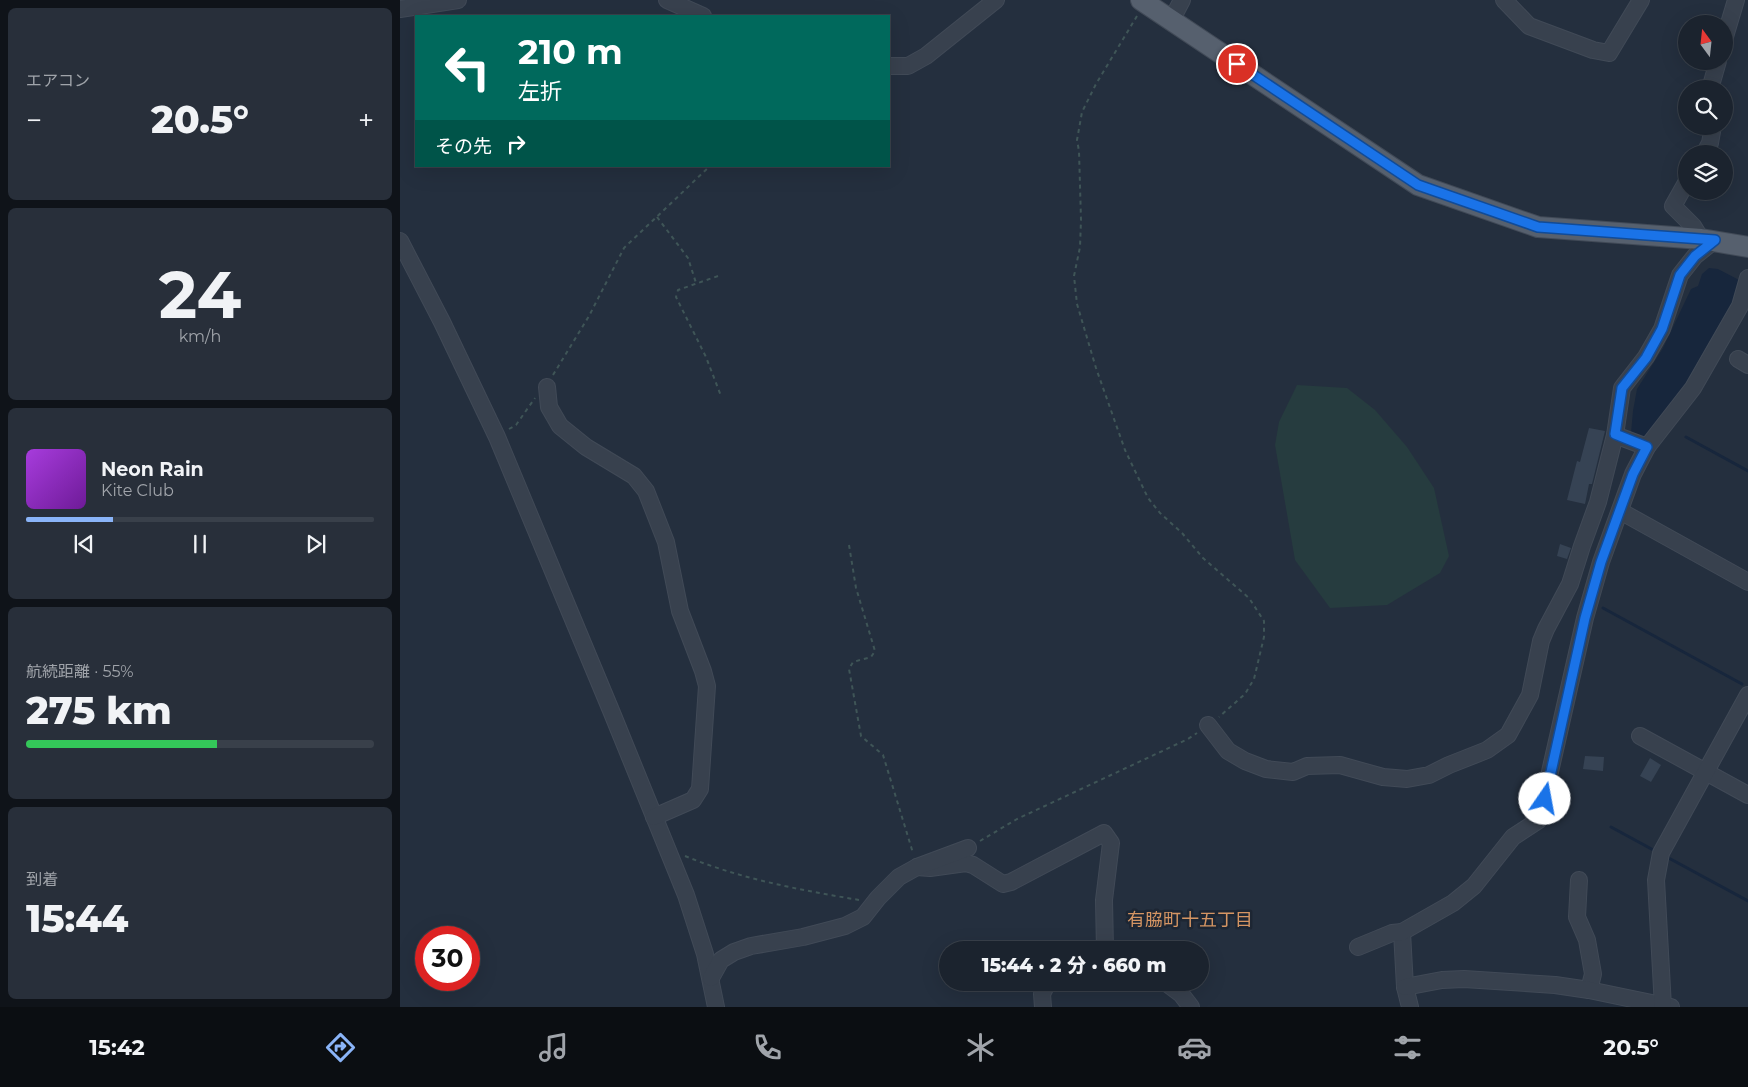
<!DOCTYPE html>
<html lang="ja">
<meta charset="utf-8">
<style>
body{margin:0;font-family:Montserrat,"Noto Sans JP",sans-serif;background:#282f3a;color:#f1f3f6;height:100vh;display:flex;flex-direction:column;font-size:19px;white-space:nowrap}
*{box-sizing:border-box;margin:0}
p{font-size:16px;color:#a0a4aa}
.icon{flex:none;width:28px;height:28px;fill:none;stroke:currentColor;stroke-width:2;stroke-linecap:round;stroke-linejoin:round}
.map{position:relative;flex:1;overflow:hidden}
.details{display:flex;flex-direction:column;gap:8px;padding:8px;background:#0f1319;width:400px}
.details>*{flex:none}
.banner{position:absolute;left:15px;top:15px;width:475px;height:152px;border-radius:0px;box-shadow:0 5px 20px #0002,0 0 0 1px #39404a;background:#00695c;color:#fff;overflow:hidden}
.needle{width:32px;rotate:345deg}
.controls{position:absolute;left:1278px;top:15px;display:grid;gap:10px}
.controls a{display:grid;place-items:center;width:55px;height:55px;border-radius:50%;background:#1b232e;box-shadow:0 5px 20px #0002,0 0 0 1px #39404a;font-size:25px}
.speed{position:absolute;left:15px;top:926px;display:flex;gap:10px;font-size:25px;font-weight:700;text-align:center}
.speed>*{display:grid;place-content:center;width:65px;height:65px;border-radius:50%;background:#1b232e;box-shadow:0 5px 20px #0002,0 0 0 1px #39404a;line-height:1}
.speed .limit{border:8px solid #d22;background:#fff;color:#111}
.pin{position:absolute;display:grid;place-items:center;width:42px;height:42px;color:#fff;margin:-21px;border:2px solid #fff;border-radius:50%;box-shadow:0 1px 5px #0007}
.me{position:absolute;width:55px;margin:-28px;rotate:12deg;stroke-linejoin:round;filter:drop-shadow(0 0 4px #0008)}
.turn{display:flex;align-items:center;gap:18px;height:105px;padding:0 20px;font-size:22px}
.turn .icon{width:65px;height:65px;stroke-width:2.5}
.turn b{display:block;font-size:35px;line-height:42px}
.then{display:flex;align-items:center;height:48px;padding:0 20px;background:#0003;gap:10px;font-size:19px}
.big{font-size:38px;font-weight:800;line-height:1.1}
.details .tile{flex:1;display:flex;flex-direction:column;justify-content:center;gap:8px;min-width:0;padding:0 18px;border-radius:8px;background:#282f3a}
.details .dial{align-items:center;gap:0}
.dial b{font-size:65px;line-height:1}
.song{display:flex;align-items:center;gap:15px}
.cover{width:60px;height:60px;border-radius:8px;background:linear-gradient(135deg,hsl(280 70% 55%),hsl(280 70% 35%))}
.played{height:5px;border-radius:2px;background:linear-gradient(90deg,#8ab4f8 25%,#39404a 25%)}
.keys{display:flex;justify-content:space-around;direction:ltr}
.heat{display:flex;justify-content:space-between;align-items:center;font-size:28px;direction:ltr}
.charge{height:8px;border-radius:4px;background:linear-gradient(90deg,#34c759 55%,#39404a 0)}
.trip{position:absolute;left:539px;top:941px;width:270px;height:50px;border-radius:25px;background:#1b232e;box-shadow:0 5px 20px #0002,0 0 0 1px #39404a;font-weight:800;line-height:50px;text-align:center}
.dock{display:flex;height:80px;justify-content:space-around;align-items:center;background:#0b0e12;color:#a0a4aa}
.dock .icon{width:35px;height:35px}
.dock .selected{color:#8ab4f8}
.dock b{font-size:22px;color:#f1f3f6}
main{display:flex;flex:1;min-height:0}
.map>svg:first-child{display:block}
.green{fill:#263c3f}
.water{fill:#17263c}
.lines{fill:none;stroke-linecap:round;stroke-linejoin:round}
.stream{stroke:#17263c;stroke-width:3}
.building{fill:#364354}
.minor-casing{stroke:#414a57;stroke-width:18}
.major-casing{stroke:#414a57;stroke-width:22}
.path{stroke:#3f5557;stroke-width:2;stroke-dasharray:4 4;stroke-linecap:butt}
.minor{stroke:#38414e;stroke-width:16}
.major{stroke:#56606e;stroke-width:20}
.route-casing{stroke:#114b97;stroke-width:12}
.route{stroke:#1a73e8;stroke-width:9}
.labels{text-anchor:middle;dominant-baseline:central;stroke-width:5;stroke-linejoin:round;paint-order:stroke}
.neighbourhood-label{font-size:18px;fill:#d59563;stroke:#1d2633}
</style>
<main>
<section class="details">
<div class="tile"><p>エアコン</p>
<div class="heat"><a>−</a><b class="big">20.5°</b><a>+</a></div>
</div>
<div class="tile dial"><b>24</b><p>km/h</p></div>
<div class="tile">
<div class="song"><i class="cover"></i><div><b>Neon Rain</b><p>Kite Club</p></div></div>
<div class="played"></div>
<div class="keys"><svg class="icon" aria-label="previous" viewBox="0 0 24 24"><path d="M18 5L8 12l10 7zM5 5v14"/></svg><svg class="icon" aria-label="pause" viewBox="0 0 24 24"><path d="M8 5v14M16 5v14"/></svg><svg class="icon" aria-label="next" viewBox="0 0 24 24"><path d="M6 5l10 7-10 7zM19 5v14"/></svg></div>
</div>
<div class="tile"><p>航続距離 · 55%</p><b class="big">275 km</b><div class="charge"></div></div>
<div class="tile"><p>到着</p><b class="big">15:44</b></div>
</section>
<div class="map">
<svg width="1348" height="1007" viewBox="0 0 1348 1007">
<rect width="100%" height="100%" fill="#242f3e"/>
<polygon class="green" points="897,385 947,388 975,410 1007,447 1034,488 1049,556 1040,573 987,605 930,608 895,560 875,445 879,422"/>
<polygon class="water" points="1309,268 1318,269 1339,280 1334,302 1279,398 1245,438 1231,433 1233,411 1237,389 1263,348 1291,289 1298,286 1302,274"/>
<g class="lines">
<g class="stream">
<polyline points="1286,437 1348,471"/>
<polyline points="1203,608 1342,684"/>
<polyline points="1211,827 1257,852"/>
<polyline points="1265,856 1348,901"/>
</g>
</g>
<g class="building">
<polygon points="1189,428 1205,431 1192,484 1189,484 1185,504 1167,500 1177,461 1180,462"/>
<polygon points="1160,544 1171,548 1167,559 1157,556"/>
<polygon points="1185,756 1204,757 1203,771 1183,769"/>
<polygon points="1250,758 1261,765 1251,782 1240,776"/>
</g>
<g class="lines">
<g class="minor-casing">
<g id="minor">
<polyline points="267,0 303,16"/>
<polyline points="1104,0 1129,26 1193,50 1209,53 1241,0"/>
<polyline points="0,9 58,0"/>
<polyline points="772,19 782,0"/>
<polyline points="1324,40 1336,0"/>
<polyline points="489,66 508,66 526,56 596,0"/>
<polyline points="1310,89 1318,61"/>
<polyline points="1304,154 1310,143 1313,126"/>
<polyline points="1286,183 1273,206 1293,226 1301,239"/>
<polyline points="0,241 42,322 97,437 212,713 286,895 305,954 316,1007"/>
<polyline points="1338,359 1348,365"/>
<polyline points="147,387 149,407 160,426 186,447 234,476 246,491 266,542 280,611 303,671 307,686 300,789 293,800 254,817"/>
<polyline points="1215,435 1247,447"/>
<polyline points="1220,511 1348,582"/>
<polyline points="808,725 828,751 845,761 866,769 893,772 907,766 940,765 983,777 1007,779 1029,775 1049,765 1087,750 1108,735 1130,695 1141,641 1146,629 1170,584 1182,546 1198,502 1215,435 1222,388 1246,357 1262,329 1280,275 1295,256 1315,240"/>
<polyline points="1240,736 1348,795"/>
<polyline points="517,867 530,868 566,863 573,865 603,884 611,882 704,833 711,843 704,900 705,950"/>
<polyline points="1179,880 1177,917 1187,940 1193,974 1189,990"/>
<polyline points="1002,932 1005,987 1010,1007"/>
<polyline points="958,947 992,933 1002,932 1053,903 1074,886 1113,837 1139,820 1185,618 1201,562 1233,474 1247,447 1293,388 1340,306 1348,278"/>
<polyline points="311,978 321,960 334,952 351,946 403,937 445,926 463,917 478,898 499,877 517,867 568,848"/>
<polyline points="765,982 781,994 791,1007"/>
<polyline points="1005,987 1042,980 1064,979 1155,985 1189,990 1271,1007"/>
<polyline points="643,1007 642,994 648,982"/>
<polyline points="1263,1007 1256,880 1261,853 1348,695"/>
</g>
</g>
<g class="major-casing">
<polyline id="major" points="741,0 1018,185 1138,227 1301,239 1348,247"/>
</g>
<g class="path">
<polyline points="737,16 696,84 682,112 677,140 679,151 681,220 680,247 674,276 677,304 696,368 725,450 748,498 760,513 782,533 803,558 849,598 864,621 864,637 854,679 845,694 819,717"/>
<polyline points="257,217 288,258 296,283"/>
<polyline points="318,276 278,290 276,297 306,357 321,396"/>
<polyline points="153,375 189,316 224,248 310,166"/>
<polyline points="109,429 116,425 135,398"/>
<polyline points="449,545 456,588 475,651 471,657 453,662 449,669 461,736 483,755 513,853"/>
<polyline points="580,841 617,819 788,739 797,733"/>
<path d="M285 856C341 879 400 890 459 900"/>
</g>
<use href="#minor" class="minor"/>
<use href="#major" class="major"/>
</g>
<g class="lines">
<g class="route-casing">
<polyline id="route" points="837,64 1018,185 1138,227 1315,240 1295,256 1280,275 1262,329 1246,358 1222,388 1215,434 1247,447 1233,474 1201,562 1185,618 1145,799"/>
</g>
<use href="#route" class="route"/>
</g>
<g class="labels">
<g class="neighbourhood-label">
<text x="790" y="920">有脇町十五丁目</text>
</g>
</g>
</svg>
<div class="controls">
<a><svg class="needle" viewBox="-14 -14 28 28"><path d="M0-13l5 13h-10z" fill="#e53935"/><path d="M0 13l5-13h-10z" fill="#a0a4aa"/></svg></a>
<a><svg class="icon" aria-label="search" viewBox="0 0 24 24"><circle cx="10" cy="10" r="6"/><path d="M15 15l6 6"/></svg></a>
<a><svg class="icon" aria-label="layers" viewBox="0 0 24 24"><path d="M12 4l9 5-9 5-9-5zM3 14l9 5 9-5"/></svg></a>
</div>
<div class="speed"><div class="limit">30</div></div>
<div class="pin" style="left:837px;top:64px;background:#d93025"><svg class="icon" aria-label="arrive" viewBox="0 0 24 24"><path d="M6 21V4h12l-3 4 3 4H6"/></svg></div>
<svg class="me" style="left:1145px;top:799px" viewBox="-20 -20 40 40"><circle r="19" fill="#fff"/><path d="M0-13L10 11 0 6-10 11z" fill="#1a73e8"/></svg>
<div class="trip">15:44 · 2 分 · 660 m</div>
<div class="banner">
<div class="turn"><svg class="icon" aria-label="left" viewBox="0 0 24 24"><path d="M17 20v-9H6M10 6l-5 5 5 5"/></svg><div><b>210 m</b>左折</div></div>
<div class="then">その先<svg class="icon" aria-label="right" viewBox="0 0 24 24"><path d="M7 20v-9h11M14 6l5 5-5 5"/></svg></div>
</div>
</div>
</main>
<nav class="dock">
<b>15:42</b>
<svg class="icon selected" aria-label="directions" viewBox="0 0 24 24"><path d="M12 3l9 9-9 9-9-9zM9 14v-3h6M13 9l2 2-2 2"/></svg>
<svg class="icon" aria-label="music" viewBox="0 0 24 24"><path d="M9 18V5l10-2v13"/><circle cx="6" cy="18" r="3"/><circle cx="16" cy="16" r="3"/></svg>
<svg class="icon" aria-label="phone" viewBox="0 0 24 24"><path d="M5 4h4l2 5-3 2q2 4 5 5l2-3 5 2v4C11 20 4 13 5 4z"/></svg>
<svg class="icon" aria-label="climate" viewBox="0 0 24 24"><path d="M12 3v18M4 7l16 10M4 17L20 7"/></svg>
<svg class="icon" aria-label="car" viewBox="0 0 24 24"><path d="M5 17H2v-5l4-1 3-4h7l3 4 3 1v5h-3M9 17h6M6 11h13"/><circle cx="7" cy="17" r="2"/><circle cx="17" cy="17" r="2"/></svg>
<svg class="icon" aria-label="filters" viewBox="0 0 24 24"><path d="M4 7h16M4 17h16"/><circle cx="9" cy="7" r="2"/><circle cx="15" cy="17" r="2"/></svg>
<b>20.5°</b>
</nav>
